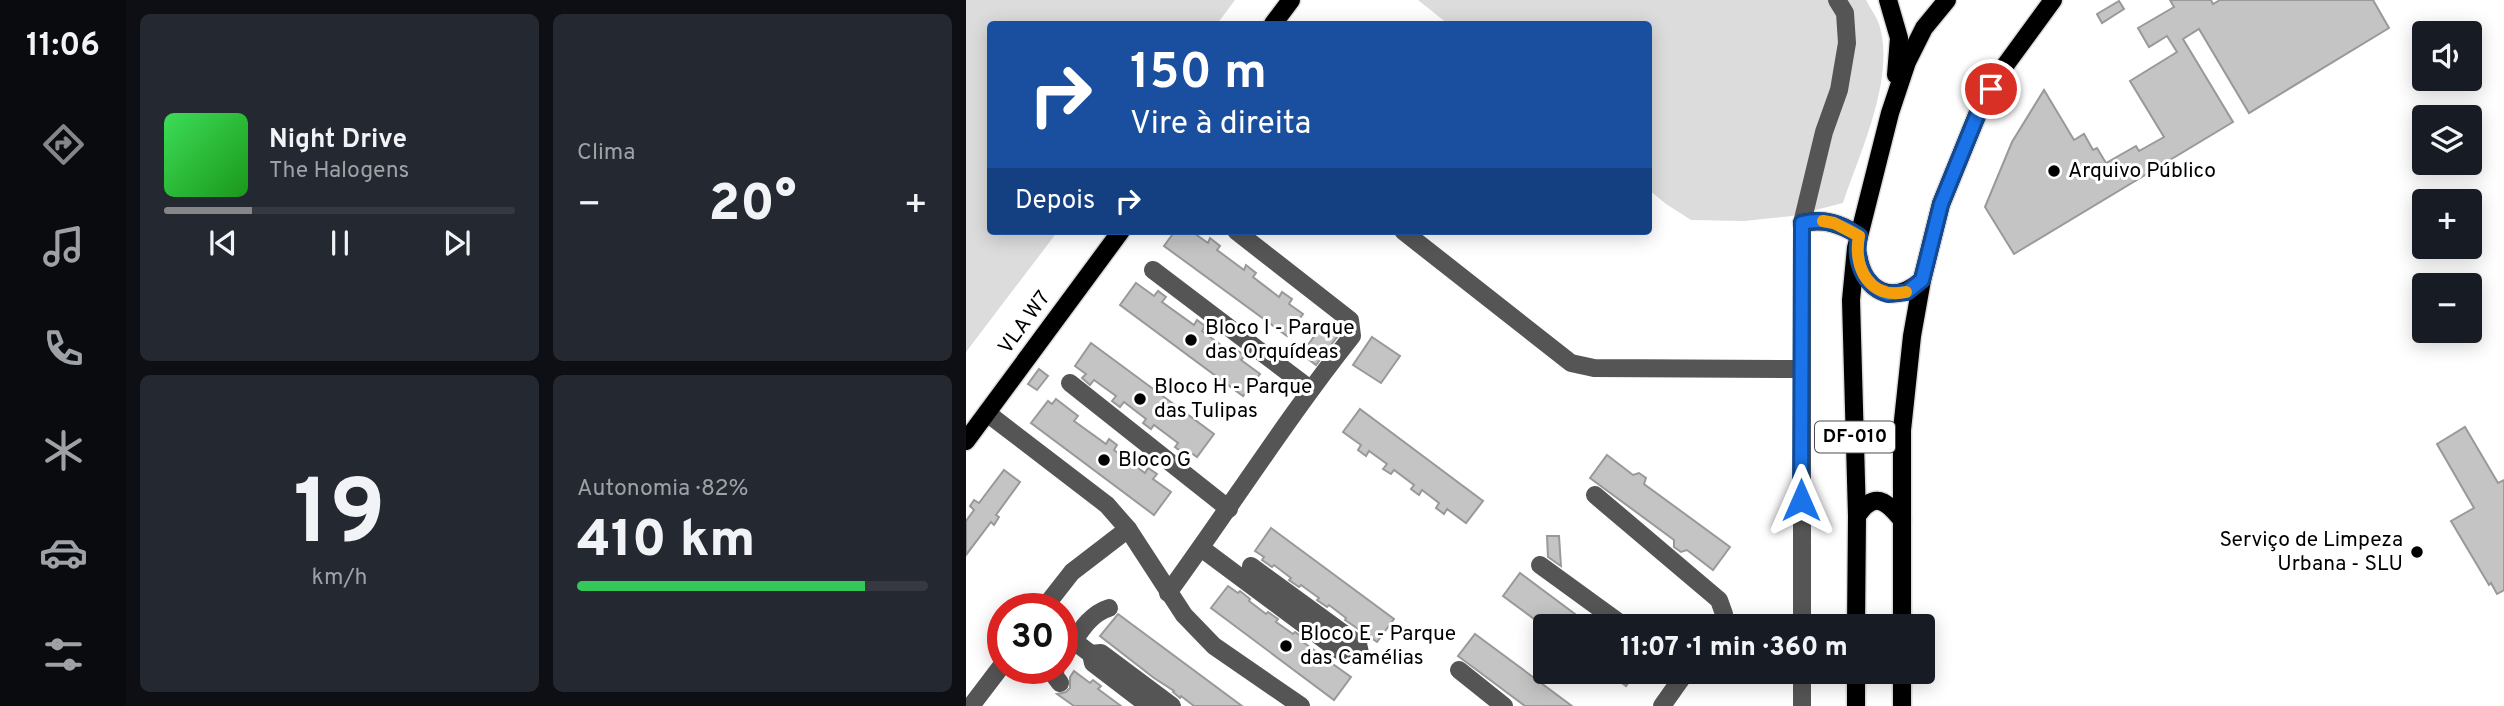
<!DOCTYPE html>
<html lang="pt">
<meta charset="utf-8">
<style>
body{margin:0;font-family:Overpass,sans-serif;background:#242831;color:#f1f3f6;height:100vh;display:flex;flex-direction:column;font-size:26px;white-space:nowrap}
*{box-sizing:border-box;margin:0}
p{font-size:23px;color:#9ea1a6}
.icon{flex:none;width:38px;height:38px;fill:none;stroke:currentColor;stroke-width:2;stroke-linecap:round;stroke-linejoin:round}
.map{position:relative;flex:1;overflow:hidden}
.side{display:flex;flex-direction:column;gap:14px;padding:14px;background:#0d0f14;width:840px}
.side>*{flex:none}
.guide{position:absolute;left:21px;top:21px;width:665px;height:214px;border-radius:7px;box-shadow:0 4px 18px #0003;background:#1a4fa0;color:#fff;overflow:hidden}
.buttons{position:absolute;left:1446px;top:21px;display:grid;gap:14px}
.buttons a{display:grid;place-items:center;width:70px;height:70px;border-radius:7px;background:#171b24;box-shadow:0 4px 18px #0003;font-size:35px}
.speed{position:absolute;left:21px;top:593px;display:flex;gap:14px;font-size:35px;font-weight:700;text-align:center}
.speed>*{display:grid;place-content:center;width:91px;height:91px;border-radius:50%;background:#171b24;box-shadow:0 4px 18px #0003;line-height:1}
.speed .limit{border:10px solid #d22;background:#fff;color:#111}
.pin{position:absolute;display:grid;place-items:center;width:60px;height:60px;color:#fff;margin:-30px;border:4px solid #fff;border-radius:50%;box-shadow:0 2px 7px #0007}
.me{position:absolute;width:77px;margin:-38px;rotate:0deg;stroke-linejoin:round;filter:drop-shadow(0 0 5px #0008)}
.turn{display:flex;align-items:center;gap:24px;height:147px;padding:0 28px;font-size:32px}
.turn .icon{width:91px;height:91px;stroke-width:2.5}
.turn b{display:block;font-size:49px;line-height:60px}
.then{display:flex;align-items:center;height:66px;padding:0 28px;background:#0003;gap:14px;font-size:26px}
.big{font-size:52px;font-weight:800;line-height:1.1}
.side .card{flex:1;display:flex;flex-direction:column;justify-content:center;gap:10px;min-width:0;padding:0 24px;border-radius:10px;background:#242831}
.side .dial{align-items:center;gap:0}
.dial b{font-size:91px;line-height:1}
.song{display:flex;align-items:center;gap:21px}
.cover{width:84px;height:84px;border-radius:10px;background:linear-gradient(135deg,hsl(130 70% 55%),hsl(120 70% 35%))}
.played{height:7px;border-radius:4px;background:linear-gradient(90deg,#858687 25%,#363941 25%)}
.keys{display:flex;justify-content:space-around;direction:ltr}
.heat{display:flex;justify-content:space-between;align-items:center;font-size:38px;direction:ltr}
.charge{height:10px;border-radius:5px;background:linear-gradient(90deg,#34c759 82%,#363941 0)}
.side .tiles{flex:1;display:grid;gap:14px;grid-template-columns:repeat(2,1fr)}
.trip{position:absolute;left:567px;top:614px;width:402px;height:70px;border-radius:7px;background:#171b24;box-shadow:0 4px 18px #0003;font-weight:800;line-height:70px;text-align:center}
main{display:flex;flex:1;min-height:0}
.dock{display:flex;flex-direction:column;width:126px;justify-content:space-around;align-items:center;background:#090b0e;color:#9ea1a6}
.dock .icon{width:49px;height:49px}
.dock .current{color:#858687}
.dock b{font-size:32px;color:#f1f3f6}
.map>svg:first-child{display:block}
.green{fill:#dcdcdc}
.building{fill:#c4c4c4;stroke:#999;stroke-width:2}
.lines{fill:none;stroke-linecap:round;stroke-linejoin:round}
.major-casing{stroke:#dbdbdb;stroke-width:21}
.minor{stroke:#555;stroke-width:18}
.major{stroke:#000;stroke-width:18}
.route-casing{stroke:#114b97;stroke-width:18}
.route{stroke:#1a73e8;stroke-width:12}
.slow{stroke:#f59e0b;stroke-width:12}
.poi-dot{fill:#000;stroke:#fff;stroke-width:2.5}
.labels{text-anchor:middle;dominant-baseline:central;stroke-width:6;stroke-linejoin:round;paint-order:stroke}
.shield{fill:#fff;stroke:#4c4c4c;stroke-width:2}
.shield-label{font-size:19px;font-weight:bold;fill:#000}
.poi-label{font-size:21px;fill:#000;stroke:#fff;text-anchor:start}
.street-label{font-size:21px;fill:#000;stroke:#fff}
</style>
<main>
<nav class="dock">
<b>11:06</b>
<svg class="icon current" aria-label="directions" viewBox="0 0 24 24"><path d="M12 3l9 9-9 9-9-9zM9 14v-3h6M13 9l2 2-2 2"/></svg>
<svg class="icon" aria-label="music" viewBox="0 0 24 24"><path d="M9 18V5l10-2v13"/><circle cx="6" cy="18" r="3"/><circle cx="16" cy="16" r="3"/></svg>
<svg class="icon" aria-label="phone" viewBox="0 0 24 24"><path d="M5 4h4l2 5-3 2q2 4 5 5l2-3 5 2v4C11 20 4 13 5 4z"/></svg>
<svg class="icon" aria-label="climate" viewBox="0 0 24 24"><path d="M12 3v18M4 7l16 10M4 17L20 7"/></svg>
<svg class="icon" aria-label="car" viewBox="0 0 24 24"><path d="M5 17H2v-5l4-1 3-4h7l3 4 3 1v5h-3M9 17h6M6 11h13"/><circle cx="7" cy="17" r="2"/><circle cx="17" cy="17" r="2"/></svg>
<svg class="icon" aria-label="filters" viewBox="0 0 24 24"><path d="M4 7h16M4 17h16"/><circle cx="9" cy="7" r="2"/><circle cx="15" cy="17" r="2"/></svg>
</nav>
<section class="side">
<div class="tiles">
<div class="card">
<div class="song"><i class="cover"></i><div><b>Night Drive</b><p>The Halogens</p></div></div>
<div class="played"></div>
<div class="keys"><svg class="icon" aria-label="previous" viewBox="0 0 24 24"><path d="M18 5L8 12l10 7zM5 5v14"/></svg><svg class="icon" aria-label="pause" viewBox="0 0 24 24"><path d="M8 5v14M16 5v14"/></svg><svg class="icon" aria-label="next" viewBox="0 0 24 24"><path d="M6 5l10 7-10 7zM19 5v14"/></svg></div>
</div>
<div class="card"><p>Clima</p>
<div class="heat"><a>−</a><b class="big">20°</b><a>+</a></div>
</div>
<div class="card dial"><b>19</b><p>km/h</p></div>
<div class="card"><p>Autonomia · 82%</p><b class="big">410 km</b><div class="charge"></div></div>
</div>
</section>
<div class="map">
<svg width="1538" height="706" viewBox="0 0 1538 706">
<rect width="100%" height="100%" fill="#fff"/>
<g class="green">
<polygon points="0,0 269,0 251,24 24,24 24,231 92,231 0,352"/>
<path d="M452 0H900C904 8 910 16 913 24 930 77 894 152 877 203L826 216 778 221 725 220 700 204 683 190 682 24H482Z"/>
</g>
<g class="building">
<polygon points="1204,0 1245,0 1247,4 1254,0 1407,0 1423,28 1283,113 1233,29 1217,39 1267,122 1048,254 1019,207 1046,142 1078,90 1108,140 1118,134 1127,150 1131,148 1140,163 1170,146 1173,151 1198,137 1164,81 1211,52 1201,36 1183,47 1172,28 1208,7"/>
<polygon points="1153,1 1158,9 1136,23 1131,14"/>
<polygon points="209,231 225,231 242,243 244,238 254,246 251,250 278,270 280,265 290,273 287,277 313,297 316,292 326,299 323,304 337,314 321,336 198,246"/>
<polygon points="170,283 188,296 192,291 200,297 196,302 228,325 231,320 239,326 236,331 267,354 271,350 279,356 275,360 294,374 277,396 154,305"/>
<polygon points="356,326 371,337 350,365 333,352 338,344 341,346"/>
<polygon points="406,337 434,356 415,383 387,365"/>
<polygon points="125,343 248,434 231,457 220,449 217,453 209,447 212,443 188,425 185,429 177,423 180,419 158,402 154,407 146,401 150,396 128,380 124,385 116,378 120,374 109,366"/>
<polygon points="73,369 82,376 71,390 62,384"/>
<polygon points="90,399 112,416 108,421 140,444 143,439 151,445 148,450 179,473 182,468 191,474 187,479 205,492 188,515 65,423 82,401 86,404"/>
<polygon points="394,409 517,501 500,523 481,509 478,514 470,508 473,503 456,490 453,495 445,489 448,485 428,470 425,474 417,469 421,464 403,451 400,456 392,450 395,445 377,432"/>
<polygon points="1499,427 1532,483 1538,480 1538,590 1531,594 1525,583 1523,585 1485,521 1508,508 1471,444"/>
<polygon points="641,455 667,475 673,473 680,478 678,484 764,547 747,570 721,550 715,552 708,547 708,540 624,478"/>
<polygon points="38,470 54,482 30,515 33,517 28,525 25,522 0,555 0,521 8,510 4,506 8,500 13,503"/>
<polygon points="305,528 428,619 411,642 379,620 380,618 363,605 361,607 351,600 353,598 335,585 333,587 323,580 325,578 308,565 306,567 296,560 298,557 289,551"/>
<polygon points="581,536 593,536 595,566 582,557"/>
<polygon points="554,573 625,626 576,625 537,596"/>
<polygon points="262,586 272,593 274,591 284,599 283,601 300,614 302,612 312,619 310,622 327,634 329,632 339,639 337,642 355,655 356,653 366,659 364,662 385,677 368,700 245,608"/>
<polygon points="152,614 276,706 228,706 215,696 214,698 207,692 208,691 188,678 134,636"/>
<polygon points="509,634 606,706 559,706 496,659 492,656"/>
<polygon points="108,671 124,683 127,680 135,686 132,689 155,706 108,706 91,694 100,692 104,688 104,677"/>
<polygon points="641,672 670,672 660,686"/>
</g>
<g class="lines">
<g class="major-casing">
<g id="major">
<polyline points="922,0 933,38 930,75"/>
<polyline points="307,24 325,0"/>
<path d="M836 223C858 218 874 224 893 235"/>
<path d="M892 255C898 292 927 306 956 280"/>
<polyline points="0,441 155,231"/>
<path d="M891 516C908 491 920 500 936 520"/>
<polyline points="890,626 891,516 885,300 890,248 924,113 941,62 958,28 981,0"/>
<polyline points="936,626 936,430 946,336 956,280 975,204 1012,113 1038,67 1087,0"/>
<polyline points="936,672 936,706"/>
<polyline points="890,706 890,672"/>
</g>
</g>
<g class="minor">
<polyline points="437,231 605,363 628,368 834,369"/>
<polyline points="187,270 344,389"/>
<polyline points="104,383 263,509"/>
<polyline points="21,413 141,505 162,529 218,615 248,646 335,706"/>
<polyline points="629,495 753,600 758,614 753,626"/>
<polyline points="235,548 368,647 379,654 389,657 394,653 392,644 285,566"/>
<polyline points="574,565 658,626"/>
<path d="M202 593C264 508 321 418 386 336L384 320 270 231"/>
<polyline points="77,609 106,572 162,529"/>
<polyline points="836,626 836,223 858,132 873,90 881,43 879,13 871,0"/>
<polyline points="96,632 125,654 127,663 183,706"/>
<polyline points="125,654 135,653 206,706"/>
<path d="M96 658C110 640 120 615 143 608"/>
<polyline points="90,668 88,675 94,683"/>
<polyline points="493,670 538,706"/>
<polyline points="5,706 37,664"/>
<polyline points="696,706 720,672"/>
<polyline points="836,706 836,672"/>
</g>
<use href="#major" class="major"/>
</g>
<g class="lines">
<g class="route-casing">
<path id="route" d="M835 500 836 223C858 218 874 223 893 236 888 260 897 286 922 294L941 292 956 280 975 204 1012 113 1025 89"/>
</g>
<use href="#route" class="route"/>
<path class="slow" d="M857 221 868 223 893 236C887 268 904 300 940 292"/>
</g>
<g class="poi-dot">
<circle cx="1088" cy="171" r="7"/>
<circle cx="225" cy="340" r="7"/>
<circle cx="174" cy="399" r="7"/>
<circle cx="138" cy="460" r="7"/>
<circle cx="1451" cy="552" r="7"/>
<circle cx="320" cy="646" r="7"/>
</g>
<g class="labels">
<rect class="shield" x="849" y="421.5" width="80" height="31" rx="5"/>
<g class="shield-label">
<text x="889" y="437">DF-010</text>
</g>
<g class="poi-label">
<text x="1102" y="171">Arquivo Público</text>
<text x="239" y="328">Bloco I - Parque<tspan x="239" dy="24">das Orquídeas</tspan></text>
<text x="188" y="387">Bloco H - Parque<tspan x="188" dy="24">das Tulipas</tspan></text>
<text x="152" y="460">Bloco G</text>
<text x="1437" y="540" text-anchor="end">Serviço de Limpeza<tspan x="1437" dy="24">Urbana - SLU</tspan></text>
<text x="334" y="634">Bloco E - Parque<tspan x="334" dy="24">das Camélias</tspan></text>
</g>
<g class="street-label">
<text transform="translate(59 323) rotate(-54)">VLA W7</text>
</g>
</g>
</svg>
<div class="buttons">
<a><svg class="icon" aria-label="sound" viewBox="0 0 24 24"><path d="M4 9h4l5-4v14l-5-4H4zM17 9q2 3 0 6"/></svg></a>
<a><svg class="icon" aria-label="layers" viewBox="0 0 24 24"><path d="M12 4l9 5-9 5-9-5zM3 14l9 5 9-5"/></svg></a>
<a>+</a>
<a>−</a>
</div>
<div class="speed"><div class="limit">30</div></div>
<div class="pin" style="left:1025px;top:89px;background:#d93025"><svg class="icon" aria-label="arrive" viewBox="0 0 24 24"><path d="M6 21V4h12l-3 4 3 4H6"/></svg></div>
<svg class="me" style="left:835px;top:500px" viewBox="-20 -20 40 40"><path d="M0-17L14 15 0 8-14 15z" fill="#1a73e8" stroke="#fff" stroke-width="4"/></svg>
<div class="trip">11:07 · 1 min · 360 m</div>
<div class="guide">
<div class="turn"><svg class="icon" aria-label="right" viewBox="0 0 24 24"><path d="M7 20v-9h11M14 6l5 5-5 5"/></svg><div><b>150 m</b>Vire à direita</div></div>
<div class="then">Depois<svg class="icon" aria-label="right" viewBox="0 0 24 24"><path d="M7 20v-9h11M14 6l5 5-5 5"/></svg></div>
</div>
</div>
</main>
